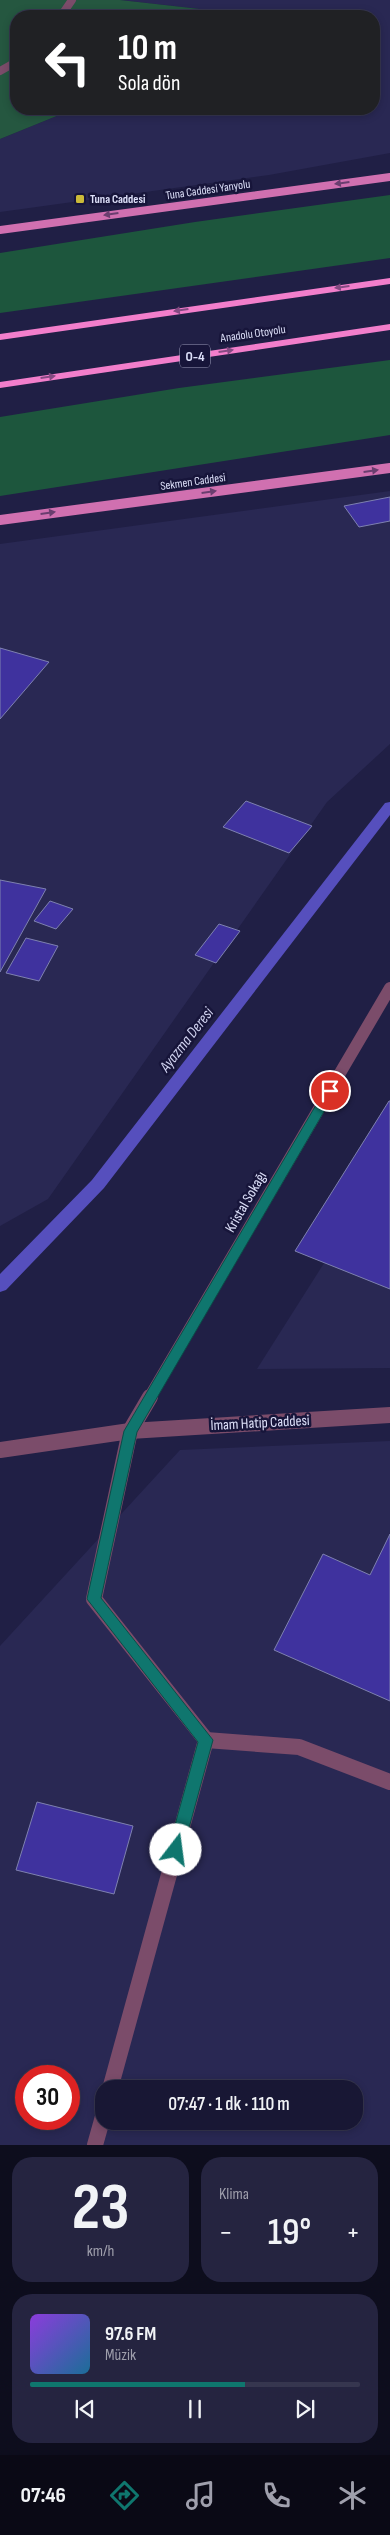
<!DOCTYPE html>
<html lang="tr">
<meta charset="utf-8">
<style>
body{margin:0;font-family:"Sofia Sans Condensed",sans-serif;background:#252440;color:#f1f3f6;height:100vh;display:flex;flex-direction:column;font-size:19px;white-space:nowrap}
*{box-sizing:border-box;margin:0}
p{font-size:16px;color:#9f9fac}
.icon{flex:none;width:28px;height:28px;fill:none;stroke:currentColor;stroke-width:2;stroke-linecap:round;stroke-linejoin:round}
.map{position:relative;height:2145px;overflow:hidden}
.panel{display:flex;flex-direction:column;gap:12px;padding:12px;background:#0d0d1d;flex:1}
.panel>*{flex:none}
.guide{position:absolute;left:10px;top:10px;width:370px;height:105px;border-radius:20px;box-shadow:0 2px 8px #0003,0 0 0 1px #36364f;background:#202124;color:#fff;overflow:hidden}
.speed{position:absolute;left:15px;top:2065px;display:flex;gap:10px;font-size:25px;font-weight:700;text-align:center}
.speed>*{display:grid;place-content:center;width:65px;height:65px;border-radius:50%;background:#181734;box-shadow:0 2px 8px #0003,0 0 0 1px #36364f;line-height:1}
.speed .limit{border:8px solid #d22;background:#fff;color:#111}
.pin{position:absolute;display:grid;place-items:center;width:42px;height:42px;color:#fff;margin:-21px;border:2px solid #fff;border-radius:50%;box-shadow:0 1px 5px #0007}
.me{position:absolute;width:55px;margin:-28px;rotate:15deg;stroke-linejoin:round;filter:drop-shadow(0 0 4px #0008)}
.turn{display:flex;align-items:center;gap:18px;height:105px;padding:0 25px;font-size:22px}
.turn .icon{width:65px;height:65px;stroke-width:2.5}
.turn b{display:block;font-size:35px;line-height:42px}
.big{font-size:38px;font-weight:600;line-height:1.1}
.panel .card{flex:1;display:flex;flex-direction:column;justify-content:center;gap:8px;min-width:0;padding:0 18px;border-radius:20px;background:#252440}
.panel .dial{align-items:center;gap:0}
.dial b{font-size:65px;line-height:1}
.song{display:flex;align-items:center;gap:15px}
.cover{width:60px;height:60px;border-radius:8px;background:linear-gradient(135deg,hsl(270 70% 55%),hsl(200 70% 35%))}
.played{height:5px;border-radius:2px;background:linear-gradient(90deg,#0f766e 65%,#36364f 65%)}
.keys{display:flex;justify-content:space-around;direction:ltr}
.heat{display:flex;justify-content:space-between;align-items:center;font-size:28px;direction:ltr}
.panel .tiles{flex:1;display:grid;gap:12px;grid-template-columns:1fr 1fr}
.card:last-child{grid-column:span 2}
.trip{position:absolute;left:95px;top:2080px;width:268px;height:50px;border-radius:20px;background:#181734;box-shadow:0 2px 8px #0003,0 0 0 1px #36364f;font-weight:600;line-height:50px;text-align:center}
.tabs{display:flex;height:80px;justify-content:space-around;align-items:center;background:#0a0915;color:#9f9fac}
.tabs .icon{width:35px;height:35px}
.tabs .selected{color:#0f766e}
.tabs b{font-size:22px;color:#f1f3f6}
.map>svg:first-child{display:block}
.built{fill:#292853;fill-rule:evenodd}
.green{fill:#1d563d}
.forest{fill:#255740}
.lines{fill:none;stroke-linecap:round;stroke-linejoin:round}
.stream{fill:#564fbd;fill-rule:evenodd}
.building{fill:#3f329e;stroke:#7e81b0}
.minor-far2{stroke:#7b4c6a;stroke-width:8}
.minor-far1{stroke:#7b4c6a;stroke-width:12}
.minor{stroke:#7b4c6a;stroke-width:16}
.major-far1{stroke:#d070b0;stroke-width:8}
.major{stroke:#d070b0;stroke-width:10}
.highway{fill:#f27ecb;fill-rule:evenodd}
.oneway{fill:#6a3e6f}
.oneway2{fill:#844a82}
.route{fill:#0f766e;stroke:#0a4d48}
.poi-dot{fill:#cbba39;stroke:#17153a;stroke-width:2}
.labels{text-anchor:middle;dominant-baseline:central;stroke-width:5;stroke-linejoin:round;paint-order:stroke}
.far-street-label{font-size:12px;fill:#dde0f9;stroke:#17153a}
.far-poi-label{font-size:12px;font-weight:bold;fill:#dde0f9;stroke:#17153a;text-anchor:start}
.shield{fill:#17153a;stroke:#a2a3c0;stroke-width:1}
.shield-label{font-size:14px;font-weight:bold;fill:#dde0f9}
.street-label{font-size:15px;fill:#dde0f9;stroke:#17153a}
.water-label{font-size:16px;font-style:italic;fill:#d0d2ef;stroke:#17153a}
</style>
<div class="map">
<svg width="390" height="2145" viewBox="0 0 390 2145">
<rect width="100%" height="100%" fill="#201f45"/>
<g class="built">
<polygon points="120,0 390,0 390,153 269,175 0,212 0,139 74,109 374,109 374,16 207,16 209,10"/>
<polygon points="390,491 390,744 327,802 48,1199 0,1226 0,544"/>
<polygon points="390,1159 390,1368 257,1369"/>
<path d="M390 1441V2145H0V1646L180 1450ZM26 2076H69V2119H26ZM104 2089H354V2121H104Z"/>
</g>
<g class="green">
<polygon points="390,195 390,258 0,313 0,253 195,222"/>
<polygon points="390,360 390,435 0,496 0,417 179,388"/>
</g>
<polygon class="forest" points="0,0 120,0 209,10 207,16 16,16 16,109 74,109 0,139"/>
<g class="lines">
<polygon class="stream" points="390,802 390,815 104,1188 6,1290 0,1292 0,1274 92,1180 385,803"/>
</g>
<g class="building">
<polygon points="390,497 390,521 359,527 344,506"/>
<polygon points="0,648 49,662 0,719"/>
<polygon points="246,801 312,826 289,853 223,827"/>
<polygon points="0,880 46,889 0,972"/>
<polygon points="50,901 73,909 56,929 34,921"/>
<polygon points="219,924 240,931 216,963 195,955"/>
<polygon points="26,938 58,946 39,981 6,973"/>
<polygon points="389,1101 390,1101 390,1289 295,1251"/>
<polygon points="390,1534 390,1701 274,1650 323,1554 370,1575"/>
<polygon points="37,1802 133,1826 114,1894 16,1870"/>
</g>
<g class="lines">
<g class="minor-far2">
<polyline points="61,16 72,0"/>
<polyline points="0,71 16,62"/>
</g>
<polyline class="minor-far1" points="149,1398 390,988"/>
<g class="minor">
<polyline points="130,1431 150,1397"/>
<polyline points="130,1431 390,1415"/>
<polyline points="0,1450 130,1431 94,1599 206,1740 110,2089"/>
<polyline points="206,1740 299,1747 390,1782"/>
<polyline points="95,2145 104,2113"/>
</g>
<polyline class="major-far1" points="0,230 390,177"/>
<polyline class="major" points="0,520 390,468"/>
<g class="highway">
<polygon points="390,278 390,284 0,340 0,334"/>
<polygon points="390,324 390,330 0,388 0,382"/>
</g>
</g>
<defs><path id="oneway-solid" d="M-6-.8H1V-3.2L6.5 0L1 3.2V.8H-6Z" transform="scale(1.25)"/></defs>
<g class="oneway">
<use href="#oneway-solid" transform="translate(342 183) rotate(173)"/>
<use href="#oneway-solid" transform="translate(111 214) rotate(172)"/>
<use href="#oneway-solid" transform="translate(371 471) rotate(-8)"/>
<use href="#oneway-solid" transform="translate(209 492) rotate(-8)"/>
<use href="#oneway-solid" transform="translate(48 513) rotate(-8)"/>
</g>
<g class="oneway2">
<use href="#oneway-solid" transform="translate(342 287) rotate(173)"/>
<use href="#oneway-solid" transform="translate(181 310) rotate(172)"/>
<use href="#oneway-solid" transform="translate(226 351) rotate(-8)"/>
<use href="#oneway-solid" transform="translate(48 377) rotate(-8)"/>
</g>
<polygon class="route" points="330,1086 336,1091 137,1432 101,1598 213,1740 183,1850 181,1855 176,1858 171,1855 168,1850 198,1742 87,1599 124,1431 326,1088"/>
<rect class="poi-dot" x="75" y="194" width="10" height="10" rx="2.5"/>
<g class="labels">
<g class="far-street-label">
<text transform="translate(208 190) rotate(-8)">Tuna Caddesi Yanyolu</text>
<text transform="translate(253 334) rotate(-8)">Anadolu Otoyolu</text>
<text transform="translate(193 482) rotate(-8)">Sekmen Caddesi</text>
</g>
<g class="far-poi-label">
<text x="90" y="199">Tuna Caddesi</text>
</g>
<rect class="shield" x="180" y="344.5" width="30" height="23" rx="4"/>
<g class="shield-label">
<text x="195" y="356">O-4</text>
</g>
<g class="street-label">
<text transform="translate(246 1202) rotate(-60)">Kristal Sokağı</text>
<text transform="translate(260 1423) rotate(-3)">İmam Hatip Caddesi</text>
</g>
<g class="water-label">
<text transform="translate(187 1040) rotate(-52)">Ayazma Deresi</text>
</g>
</g>
</svg>
<div class="speed"><div class="limit">30</div></div>
<div class="pin" style="left:330px;top:1091px;background:#d93025"><svg class="icon" aria-label="arrive" viewBox="0 0 24 24"><path d="M6 21V4h12l-3 4 3 4H6"/></svg></div>
<svg class="me" style="left:176px;top:1850px" viewBox="-20 -20 40 40"><circle r="19" fill="#fff"/><path d="M0-13L10 11 0 6-10 11z" fill="#0f766e"/></svg>
<div class="trip">07:47 · 1 dk · 110 m</div>
<div class="guide">
<div class="turn"><svg class="icon" aria-label="left" viewBox="0 0 24 24"><path d="M17 20v-9H6M10 6l-5 5 5 5"/></svg><div><b>10 m</b>Sola dön</div></div>
</div>
</div>
<section class="panel">
<div class="tiles">
<div class="card dial"><b>23</b><p>km/h</p></div>
<div class="card"><p>Klima</p>
<div class="heat"><a>−</a><b class="big">19°</b><a>+</a></div>
</div>
<div class="card">
<div class="song"><i class="cover"></i><div><b>97.6 FM</b><p>Müzik</p></div></div>
<div class="played"></div>
<div class="keys"><svg class="icon" aria-label="previous" viewBox="0 0 24 24"><path d="M18 5L8 12l10 7zM5 5v14"/></svg><svg class="icon" aria-label="pause" viewBox="0 0 24 24"><path d="M8 5v14M16 5v14"/></svg><svg class="icon" aria-label="next" viewBox="0 0 24 24"><path d="M6 5l10 7-10 7zM19 5v14"/></svg></div>
</div>
</div>
</section>
<nav class="tabs">
<b>07:46</b>
<svg class="icon selected" aria-label="directions" viewBox="0 0 24 24"><path d="M12 3l9 9-9 9-9-9zM9 14v-3h6M13 9l2 2-2 2"/></svg>
<svg class="icon" aria-label="music" viewBox="0 0 24 24"><path d="M9 18V5l10-2v13"/><circle cx="6" cy="18" r="3"/><circle cx="16" cy="16" r="3"/></svg>
<svg class="icon" aria-label="phone" viewBox="0 0 24 24"><path d="M5 4h4l2 5-3 2q2 4 5 5l2-3 5 2v4C11 20 4 13 5 4z"/></svg>
<svg class="icon" aria-label="climate" viewBox="0 0 24 24"><path d="M12 3v18M4 7l16 10M4 17L20 7"/></svg>
</nav>
